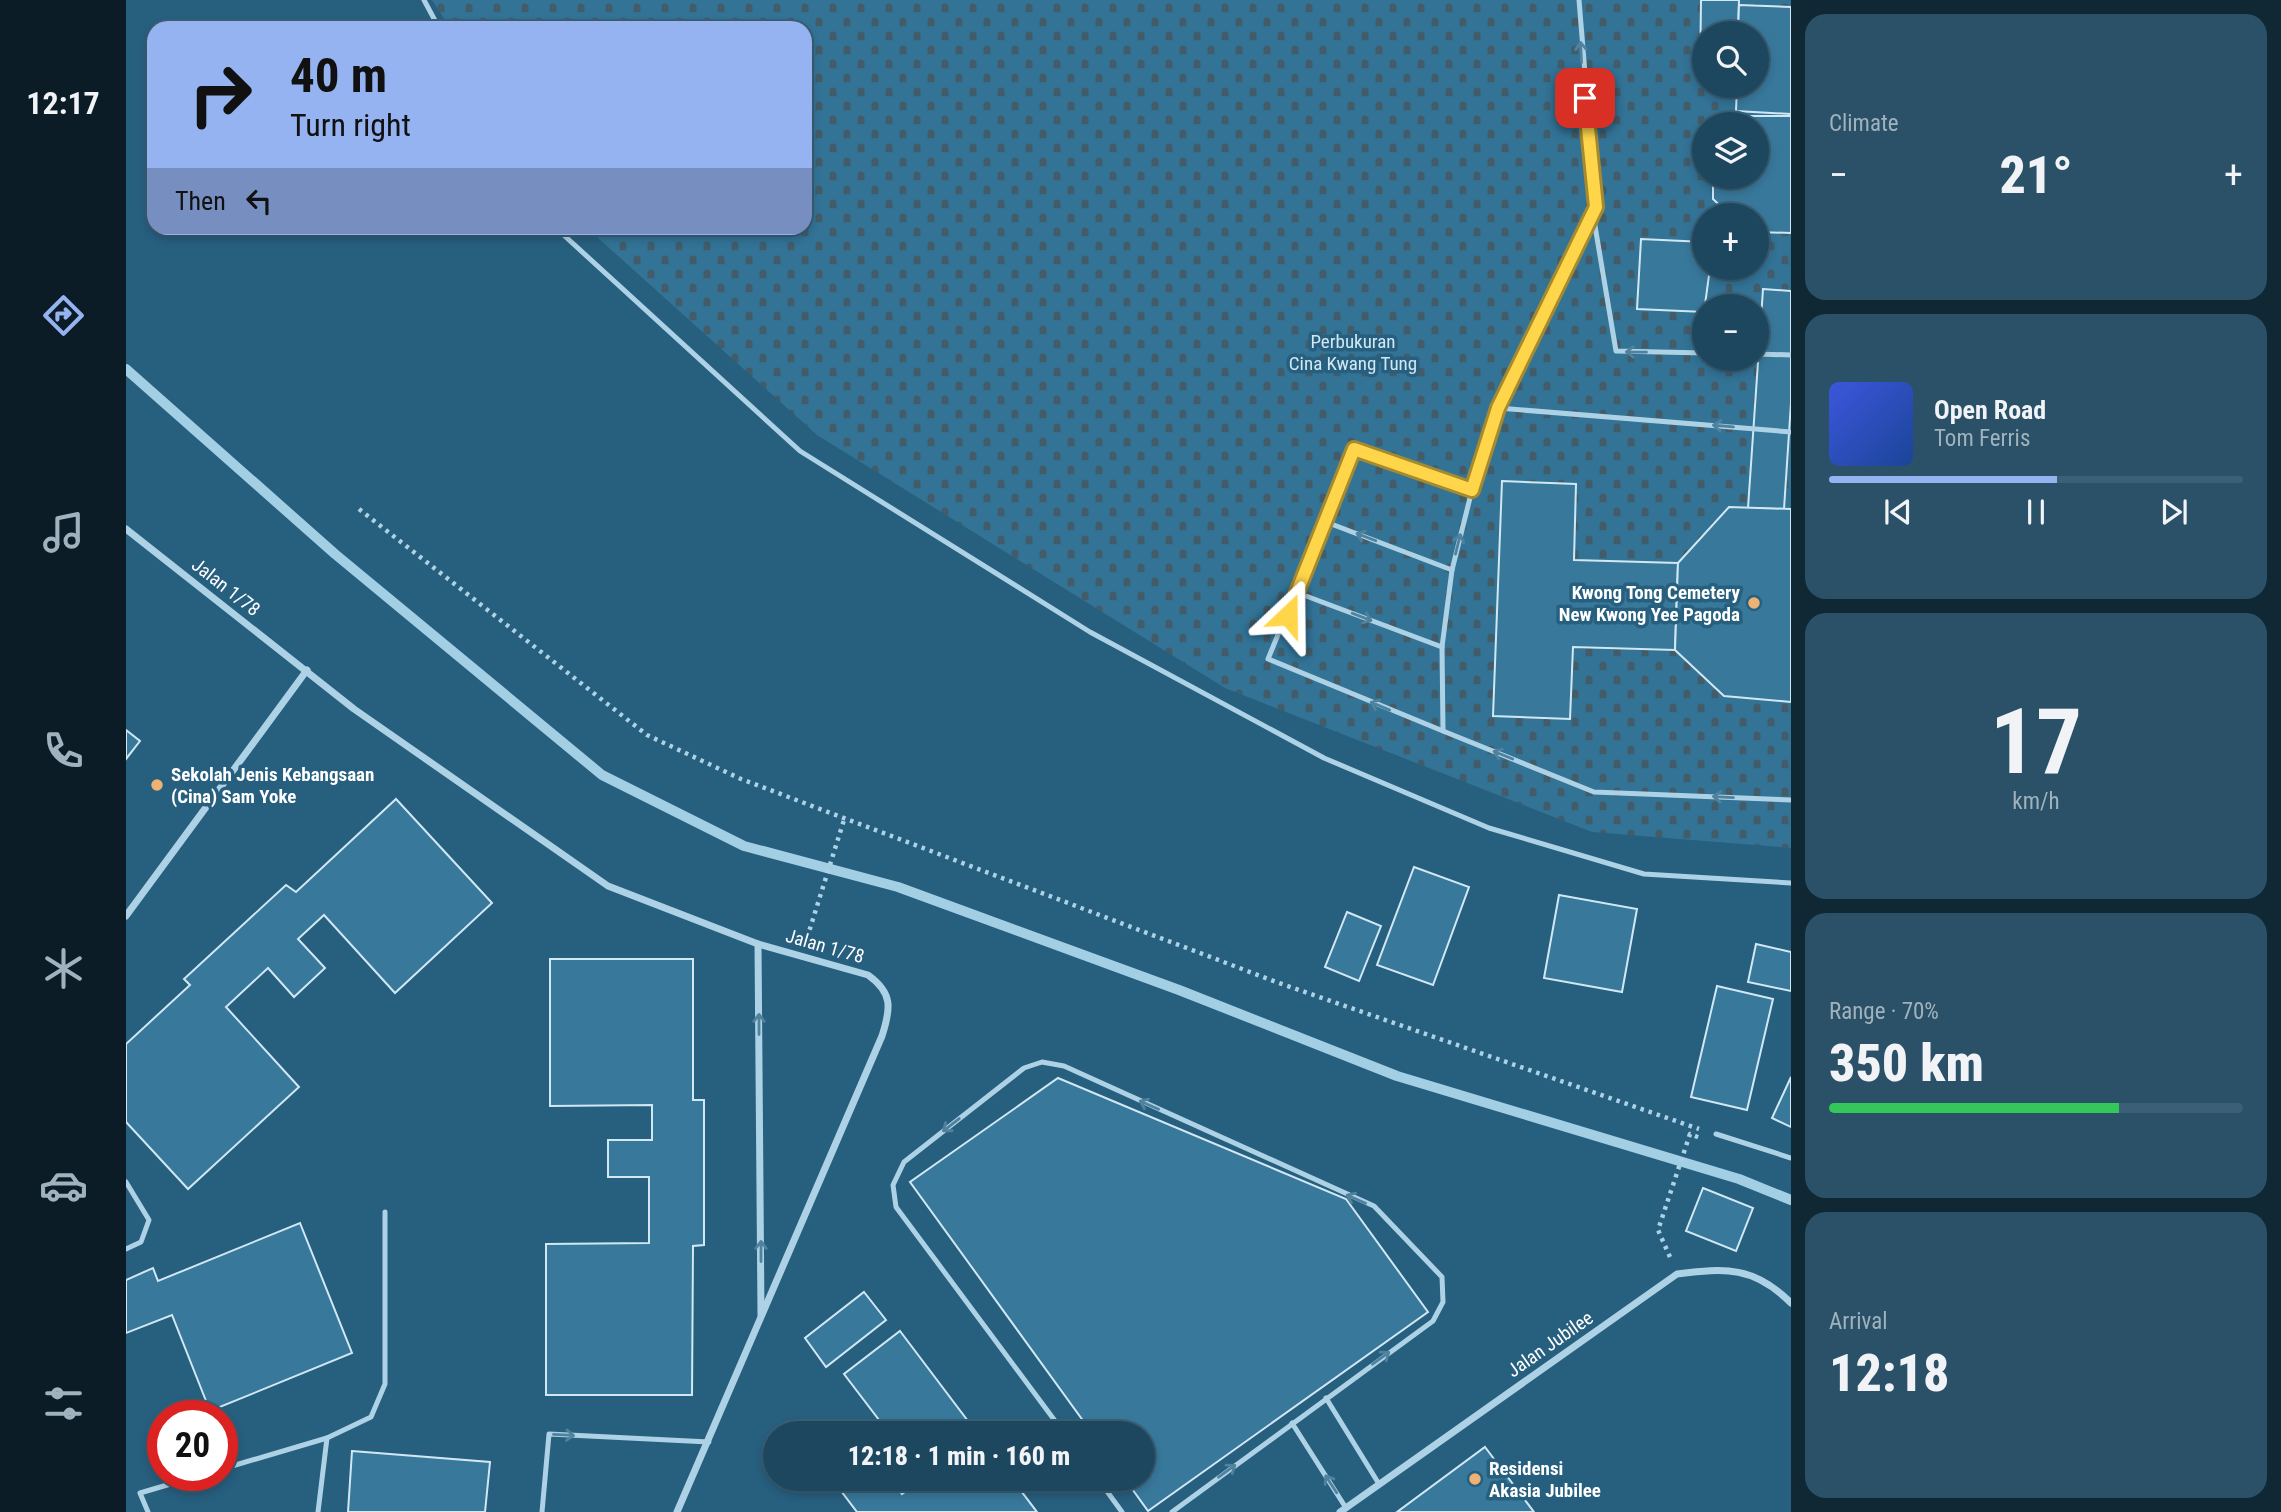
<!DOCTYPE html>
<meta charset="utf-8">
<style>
body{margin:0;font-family:"Roboto Condensed",sans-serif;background:#2a5168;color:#f1f3f6;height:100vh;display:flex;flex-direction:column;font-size:26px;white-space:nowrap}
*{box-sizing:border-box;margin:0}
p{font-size:23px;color:#a0b2bd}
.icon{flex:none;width:38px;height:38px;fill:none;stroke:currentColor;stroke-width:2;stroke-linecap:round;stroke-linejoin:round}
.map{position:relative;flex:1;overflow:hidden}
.panel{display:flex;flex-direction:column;gap:14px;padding:14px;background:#102734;width:490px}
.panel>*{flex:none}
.banner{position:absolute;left:21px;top:21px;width:665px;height:214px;border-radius:21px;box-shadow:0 4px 10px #0003,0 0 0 2px #3b5f74;background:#95b2f1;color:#111;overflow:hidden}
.tools{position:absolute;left:1566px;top:21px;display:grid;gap:14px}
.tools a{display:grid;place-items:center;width:77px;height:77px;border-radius:50%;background:#1d475f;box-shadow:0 4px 10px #0003,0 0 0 2px #3b5f74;font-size:35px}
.speed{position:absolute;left:21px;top:1400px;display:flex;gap:14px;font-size:35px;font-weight:700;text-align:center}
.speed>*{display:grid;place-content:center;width:91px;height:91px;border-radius:50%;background:#1d475f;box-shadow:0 4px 10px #0003,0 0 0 2px #3b5f74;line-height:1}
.speed .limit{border:10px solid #d22;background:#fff;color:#111}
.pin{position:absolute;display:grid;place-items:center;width:60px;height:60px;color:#fff;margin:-30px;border-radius:14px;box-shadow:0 4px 10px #0006}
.me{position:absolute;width:77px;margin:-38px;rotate:23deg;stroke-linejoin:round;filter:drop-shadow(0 0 5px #0008)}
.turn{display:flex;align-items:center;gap:24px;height:147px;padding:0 28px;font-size:32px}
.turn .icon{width:91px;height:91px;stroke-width:2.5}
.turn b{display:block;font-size:49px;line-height:60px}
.then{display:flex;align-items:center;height:66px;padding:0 28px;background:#0003;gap:14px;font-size:26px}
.big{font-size:52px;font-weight:800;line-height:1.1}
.panel .card{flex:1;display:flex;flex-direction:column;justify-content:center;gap:10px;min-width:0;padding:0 24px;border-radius:21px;background:#2a5168}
.panel .dial{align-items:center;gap:0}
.dial b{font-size:91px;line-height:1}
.song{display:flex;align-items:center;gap:21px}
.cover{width:84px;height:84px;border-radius:10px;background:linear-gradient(135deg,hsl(230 70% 55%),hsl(220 70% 35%))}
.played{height:7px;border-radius:4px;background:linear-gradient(90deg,#95b2f1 55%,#3b5f74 55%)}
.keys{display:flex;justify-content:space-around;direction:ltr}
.heat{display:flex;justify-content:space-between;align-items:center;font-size:38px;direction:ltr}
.charge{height:10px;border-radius:5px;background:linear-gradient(90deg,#34c759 70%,#3b5f74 0)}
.trip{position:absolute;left:637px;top:1421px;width:392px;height:70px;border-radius:35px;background:#1d475f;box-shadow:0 4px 10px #0003,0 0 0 2px #3b5f74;font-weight:800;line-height:70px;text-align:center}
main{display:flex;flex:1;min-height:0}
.dock{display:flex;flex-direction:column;width:126px;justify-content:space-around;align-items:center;background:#0c1c26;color:#a0b2bd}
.dock .icon{width:49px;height:49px}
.dock .current{color:#95b2f1}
.dock b{font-size:32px;color:#f1f3f6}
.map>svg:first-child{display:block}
.cemetery{fill:url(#cemetery-stones);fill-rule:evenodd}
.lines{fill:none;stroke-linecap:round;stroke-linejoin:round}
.stream{stroke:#a3cfe5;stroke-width:10}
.building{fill:#38789b;stroke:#d1e8f4;stroke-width:2}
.path{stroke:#aed2e5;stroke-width:4.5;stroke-dasharray:3.5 5;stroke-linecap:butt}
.service{stroke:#aed2e5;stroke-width:5}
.minor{stroke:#aed2e5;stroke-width:7}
.oneway{stroke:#50829e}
.route-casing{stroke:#a68a30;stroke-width:18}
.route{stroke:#ffd54a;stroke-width:12}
.poi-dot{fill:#edb274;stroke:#275f7f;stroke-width:2.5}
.labels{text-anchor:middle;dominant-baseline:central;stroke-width:7;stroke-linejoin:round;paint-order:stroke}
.park-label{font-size:19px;fill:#d1e8f4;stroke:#275f7f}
.street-label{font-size:19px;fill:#fff;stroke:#275f7f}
.poi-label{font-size:19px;font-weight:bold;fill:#fff;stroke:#275f7f;text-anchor:start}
</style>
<main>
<nav class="dock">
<b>12:17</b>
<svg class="icon current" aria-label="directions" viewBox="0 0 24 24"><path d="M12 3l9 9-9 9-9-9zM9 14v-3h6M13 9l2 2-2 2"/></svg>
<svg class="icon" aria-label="music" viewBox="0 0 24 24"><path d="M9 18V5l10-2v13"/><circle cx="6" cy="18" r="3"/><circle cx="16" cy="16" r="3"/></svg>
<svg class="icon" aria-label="phone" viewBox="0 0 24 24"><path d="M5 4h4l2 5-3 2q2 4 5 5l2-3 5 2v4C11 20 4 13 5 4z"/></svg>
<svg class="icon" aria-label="climate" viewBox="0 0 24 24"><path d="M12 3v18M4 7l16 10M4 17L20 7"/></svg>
<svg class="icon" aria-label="car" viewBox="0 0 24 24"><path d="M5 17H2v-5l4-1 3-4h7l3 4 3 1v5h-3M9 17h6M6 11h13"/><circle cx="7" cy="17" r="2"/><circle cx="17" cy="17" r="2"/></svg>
<svg class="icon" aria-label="filters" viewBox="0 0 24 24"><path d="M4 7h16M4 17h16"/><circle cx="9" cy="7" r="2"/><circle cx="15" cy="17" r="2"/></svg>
</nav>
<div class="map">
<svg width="1665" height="1512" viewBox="0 0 1665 1512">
<defs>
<pattern id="cemetery-stones" width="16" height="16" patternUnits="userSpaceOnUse" patternTransform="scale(1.75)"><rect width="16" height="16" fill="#327396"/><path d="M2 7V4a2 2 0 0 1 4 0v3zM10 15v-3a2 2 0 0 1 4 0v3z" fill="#425c6a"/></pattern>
</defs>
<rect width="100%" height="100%" fill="#275f7f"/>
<path class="cemetery" d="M306 0H1665V848L1466 832 1099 688 691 435 461 228H679V28H324ZM1578 33H1631V86H1578ZM1578 124H1631V177H1578ZM1578 215H1631V268H1578ZM1578 306H1631V359H1578Z"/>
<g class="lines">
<polyline class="stream" points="0,369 209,554 476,775 618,846 772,887 1053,990 1271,1076 1613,1179 1665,1200"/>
</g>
<g class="building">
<polygon points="1575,0 1613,0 1612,33 1578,33 1578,78 1574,78"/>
<polygon points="1613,5 1665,7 1665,114 1610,111 1611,86 1631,86 1631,33 1612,33"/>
<polygon points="1621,116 1665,116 1665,233 1631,232 1631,215 1604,215 1587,199 1587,177 1631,177 1631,124 1612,124"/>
<polygon points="1515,239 1578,242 1578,268 1584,268 1578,312 1511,309"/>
<polygon points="1637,289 1665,291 1665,403 1658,509 1622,508"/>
<polygon points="1376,481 1450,484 1448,560 1552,563 1549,650 1447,647 1444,719 1367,716"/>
<polygon points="1603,507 1665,509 1665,702 1598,696 1549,650 1552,563"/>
<polygon points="0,730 14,741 0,759"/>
<polygon points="270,799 366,903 269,993 198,915 172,939 199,968 168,997 142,968 100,1007 173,1087 62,1189 0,1122 0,1044 64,985 58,979 160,885 170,892"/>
<polygon points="1288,867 1343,887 1307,985 1251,965"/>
<polygon points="1433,895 1511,909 1496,992 1418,978"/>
<polygon points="1221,912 1255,926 1233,981 1199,967"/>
<polygon points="1630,944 1665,952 1665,991 1622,982"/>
<polygon points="424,959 567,959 567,1100 578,1100 578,1245 567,1246 566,1395 420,1395 420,1244 523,1243 523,1177 482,1177 482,1140 526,1140 526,1105 424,1106"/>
<polygon points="1591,986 1647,999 1621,1110 1565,1097"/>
<polygon points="1665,1077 1665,1127 1646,1118"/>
<polygon points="932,1078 1220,1199 1302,1312 1022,1511 999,1479 1017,1479 1017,1433 966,1433 784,1182"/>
<polygon points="1577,1188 1627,1208 1610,1251 1560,1231"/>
<polygon points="174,1223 226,1353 84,1411 46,1315 0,1333 0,1280 27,1268 32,1281"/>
<polygon points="738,1292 760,1320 700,1367 679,1338"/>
<polygon points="774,1331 851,1433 763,1433 718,1374"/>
<polygon points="1359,1447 1408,1512 1271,1512"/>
<polygon points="226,1451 364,1462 359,1512 222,1512"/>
<polygon points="706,1479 765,1479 776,1494 796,1479 886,1479 911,1512 731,1512"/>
</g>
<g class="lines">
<g class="path">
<polyline points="233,509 521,735 615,779 1153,983 1573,1129"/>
<polyline points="681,938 718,820"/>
<polyline points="1544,1257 1532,1230 1564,1134 1574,1138"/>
</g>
<g class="service">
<polyline points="298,0 313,28"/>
<polyline points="1453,0 1470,207 1372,408 1346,490 1326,570 1316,647 1317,731 1468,792 1665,800"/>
<polyline points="1467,214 1490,351 1578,353"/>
<polyline points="430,228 674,451 964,632 1198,758 1363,828 1518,874 1665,883"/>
<polyline points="1631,354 1665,355"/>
<polyline points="1372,408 1665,432"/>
<polyline points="1200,522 1326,570"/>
<polyline points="1172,593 1316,647"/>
<polyline points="1317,731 1142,659 1228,449 1346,490"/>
<polyline points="1590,1134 1665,1158"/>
<polyline points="0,1182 23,1220 15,1242 0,1249"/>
<polyline points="1200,1398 1253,1484"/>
<polyline points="1166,1423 1220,1508"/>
<polyline points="938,1433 770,1207 767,1185 778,1162 898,1068 916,1062 938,1066 1248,1206 1316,1277 1317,1302 1307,1321 1046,1512"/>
<polyline points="96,1469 201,1438"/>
<polyline points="972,1479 996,1512"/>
<polyline points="22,1512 14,1493 75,1475"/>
<polyline points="192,1512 201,1438 245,1417 259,1384 259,1212"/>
<polyline points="416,1512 423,1434 583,1442"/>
</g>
<g class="minor">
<path d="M0 529 228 709 482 886 632 944 742 975C767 993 765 1008 756 1036L551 1512"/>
<polyline points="0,916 181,670"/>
<polyline points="632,944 635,1315"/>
<path d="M1214 1512 1551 1274C1600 1268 1628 1266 1665 1303"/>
</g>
</g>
<defs><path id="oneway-shaft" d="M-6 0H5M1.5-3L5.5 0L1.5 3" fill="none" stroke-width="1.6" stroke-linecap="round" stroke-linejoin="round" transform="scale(1.75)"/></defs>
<g class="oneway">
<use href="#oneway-shaft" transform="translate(1455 52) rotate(-93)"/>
<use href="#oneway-shaft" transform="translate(1510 352) rotate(-179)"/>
<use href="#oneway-shaft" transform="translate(1597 426) rotate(-175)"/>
<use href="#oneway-shaft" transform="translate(1240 537) rotate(-159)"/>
<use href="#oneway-shaft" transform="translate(1332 544) rotate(-76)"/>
<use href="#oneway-shaft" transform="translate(1236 617) rotate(21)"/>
<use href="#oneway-shaft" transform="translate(1254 706) rotate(-157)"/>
<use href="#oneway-shaft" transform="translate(1377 755) rotate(-158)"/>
<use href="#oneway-shaft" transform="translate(1597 797) rotate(-177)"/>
<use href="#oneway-shaft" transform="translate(633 1024) rotate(-90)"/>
<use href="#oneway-shaft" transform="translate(1023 1105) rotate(-156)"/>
<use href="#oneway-shaft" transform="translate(825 1125) rotate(142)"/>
<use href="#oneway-shaft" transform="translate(1230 1199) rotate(-156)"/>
<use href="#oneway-shaft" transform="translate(635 1251) rotate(-90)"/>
<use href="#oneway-shaft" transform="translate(1255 1358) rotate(-36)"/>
<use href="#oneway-shaft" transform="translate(438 1435) rotate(3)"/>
<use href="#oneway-shaft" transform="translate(1101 1471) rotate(-36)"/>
<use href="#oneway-shaft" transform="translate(1205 1484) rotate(-123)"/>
</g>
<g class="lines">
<g class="route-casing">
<polyline id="route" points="1162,615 1228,449 1346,490 1372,408 1470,207 1459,98"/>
</g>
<use href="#route" class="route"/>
</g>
<g class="poi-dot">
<circle cx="1628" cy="603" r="7"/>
<circle cx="31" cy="785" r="7"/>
<circle cx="1349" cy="1479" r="7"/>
</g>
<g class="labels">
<g class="park-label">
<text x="1227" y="341">Perbukuran<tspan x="1227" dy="22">Cina Kwang Tung</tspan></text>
</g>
<g class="street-label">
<text transform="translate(100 587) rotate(38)">Jalan 1/78</text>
<text transform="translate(699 946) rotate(16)">Jalan 1/78</text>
<text transform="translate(1424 1344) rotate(-35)">Jalan Jubilee</text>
</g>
<g class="poi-label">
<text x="1614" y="592" text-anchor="end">Kwong Tong Cemetery<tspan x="1614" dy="22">New Kwong Yee Pagoda</tspan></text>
<text x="45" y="774">Sekolah Jenis Kebangsaan<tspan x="45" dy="22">(Cina) Sam Yoke</tspan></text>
<text x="1363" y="1468">Residensi<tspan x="1363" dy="22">Akasia Jubilee</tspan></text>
</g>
</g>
</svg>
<div class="tools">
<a><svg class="icon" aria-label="search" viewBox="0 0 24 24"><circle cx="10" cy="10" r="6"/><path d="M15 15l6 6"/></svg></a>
<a><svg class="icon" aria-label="layers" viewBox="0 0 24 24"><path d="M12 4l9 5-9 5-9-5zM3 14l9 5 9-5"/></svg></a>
<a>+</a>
<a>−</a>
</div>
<div class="speed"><div class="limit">20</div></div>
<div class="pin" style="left:1459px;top:98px;background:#d93025"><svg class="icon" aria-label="arrive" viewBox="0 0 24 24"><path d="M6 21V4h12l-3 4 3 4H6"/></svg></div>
<svg class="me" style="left:1162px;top:615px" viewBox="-20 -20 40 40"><path d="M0-17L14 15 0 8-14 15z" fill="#ffd54a" stroke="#fff" stroke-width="4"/></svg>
<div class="trip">12:18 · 1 min · 160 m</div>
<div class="banner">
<div class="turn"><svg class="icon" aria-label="right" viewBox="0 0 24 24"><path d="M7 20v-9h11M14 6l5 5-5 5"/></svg><div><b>40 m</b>Turn right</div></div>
<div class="then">Then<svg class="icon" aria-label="left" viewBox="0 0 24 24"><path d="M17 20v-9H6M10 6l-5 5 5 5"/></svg></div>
</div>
</div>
<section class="panel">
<div class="card"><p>Climate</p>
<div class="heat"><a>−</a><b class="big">21°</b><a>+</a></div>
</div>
<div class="card">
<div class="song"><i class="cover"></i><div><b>Open Road</b><p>Tom Ferris</p></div></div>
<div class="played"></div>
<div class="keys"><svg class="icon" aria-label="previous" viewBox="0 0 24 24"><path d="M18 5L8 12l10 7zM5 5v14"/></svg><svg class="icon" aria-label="pause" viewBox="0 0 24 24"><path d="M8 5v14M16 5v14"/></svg><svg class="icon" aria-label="next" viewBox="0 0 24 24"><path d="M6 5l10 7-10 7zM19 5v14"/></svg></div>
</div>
<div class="card dial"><b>17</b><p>km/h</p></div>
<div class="card"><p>Range · 70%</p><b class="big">350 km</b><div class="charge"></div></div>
<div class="card"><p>Arrival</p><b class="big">12:18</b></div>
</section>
</main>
